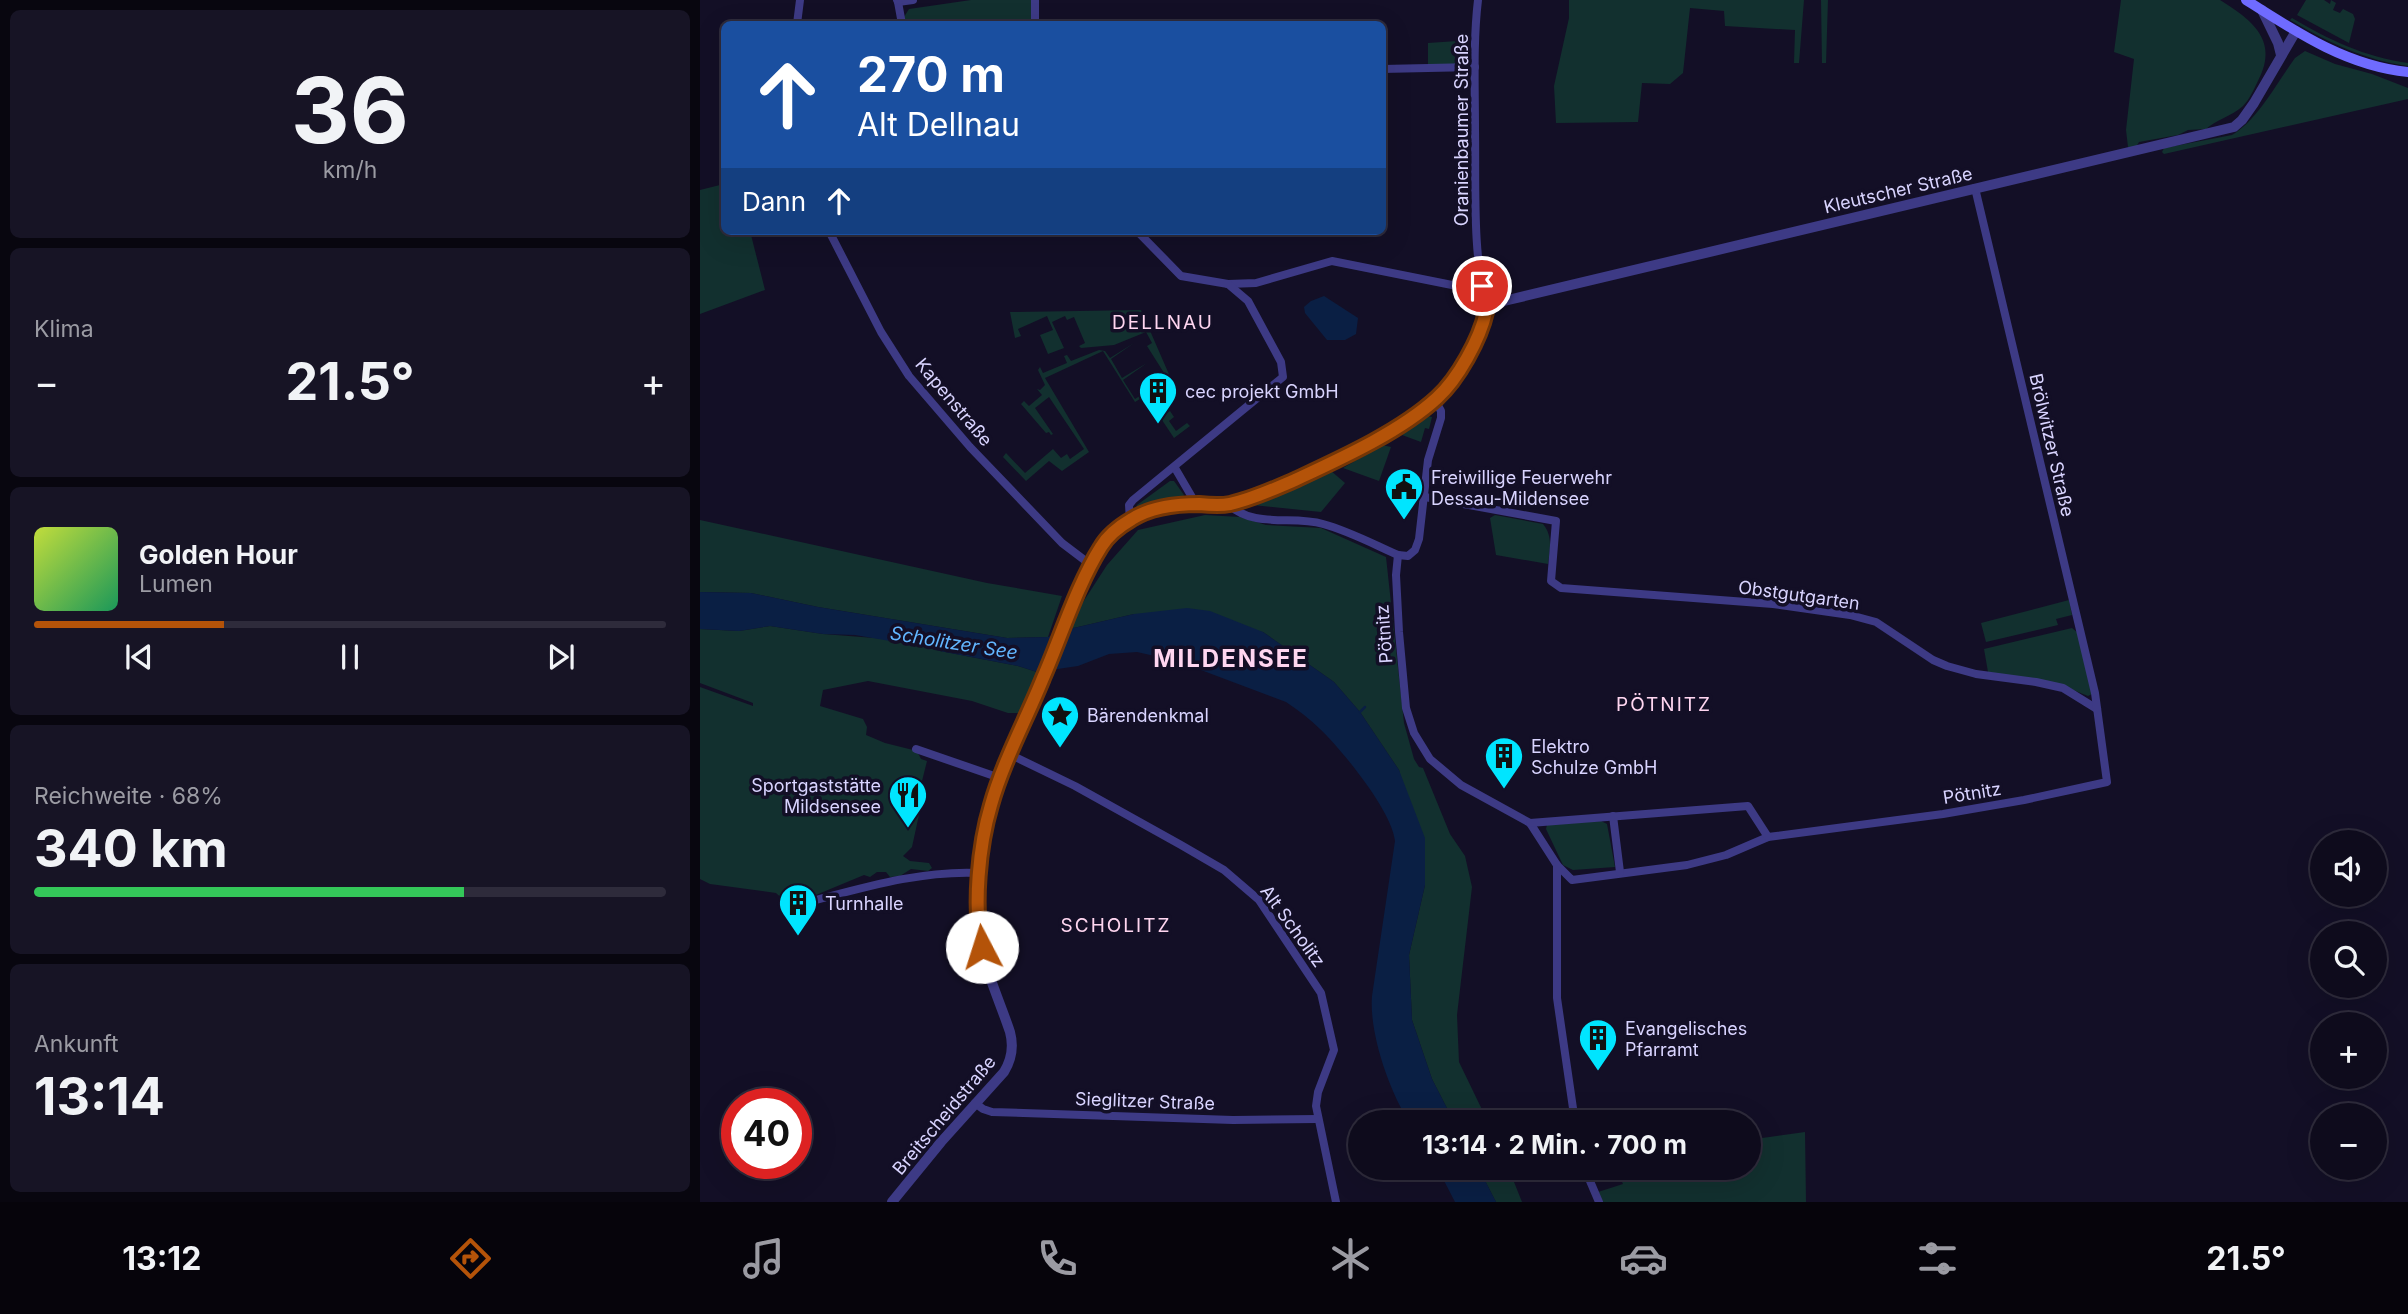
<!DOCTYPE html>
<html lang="de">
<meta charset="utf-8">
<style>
body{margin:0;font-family:Inter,sans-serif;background:#171425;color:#f1f3f6;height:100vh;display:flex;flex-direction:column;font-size:26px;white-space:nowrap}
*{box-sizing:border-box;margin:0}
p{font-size:23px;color:#9b9ba3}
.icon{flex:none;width:38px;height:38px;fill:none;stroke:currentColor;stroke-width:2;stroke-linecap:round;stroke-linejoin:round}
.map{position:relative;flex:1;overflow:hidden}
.sheet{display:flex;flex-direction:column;gap:10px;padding:10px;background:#08060f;width:700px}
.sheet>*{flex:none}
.guide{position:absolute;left:21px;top:21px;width:665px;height:214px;border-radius:10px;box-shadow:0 7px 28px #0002,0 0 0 2px #2e2b3b;background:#1a4fa0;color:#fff;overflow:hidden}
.controls{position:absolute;left:1610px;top:830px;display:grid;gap:14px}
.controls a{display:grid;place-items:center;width:77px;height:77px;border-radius:50%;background:#0e0b1c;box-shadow:0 7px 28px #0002,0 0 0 2px #2e2b3b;font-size:35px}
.speed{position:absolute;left:21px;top:1088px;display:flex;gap:14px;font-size:35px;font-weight:700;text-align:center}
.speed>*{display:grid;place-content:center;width:91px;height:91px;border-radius:50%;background:#0e0b1c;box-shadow:0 7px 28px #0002,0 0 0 2px #2e2b3b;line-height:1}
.speed .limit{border:10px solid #d22;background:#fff;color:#111}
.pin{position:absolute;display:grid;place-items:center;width:60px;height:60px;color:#fff;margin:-30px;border:4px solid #fff;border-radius:50%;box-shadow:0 2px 7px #0007}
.me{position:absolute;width:77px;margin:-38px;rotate:355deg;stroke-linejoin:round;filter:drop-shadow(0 0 5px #0008)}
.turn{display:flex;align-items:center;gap:24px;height:147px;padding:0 21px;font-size:32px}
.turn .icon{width:91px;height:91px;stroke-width:2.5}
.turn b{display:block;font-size:49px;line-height:60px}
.then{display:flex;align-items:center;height:66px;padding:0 21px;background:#0003;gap:14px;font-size:26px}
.big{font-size:52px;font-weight:700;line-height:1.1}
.sheet .widget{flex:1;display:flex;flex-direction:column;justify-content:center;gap:10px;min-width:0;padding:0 24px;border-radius:10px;background:#171425}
.sheet .dial{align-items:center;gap:0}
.dial b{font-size:91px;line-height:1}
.song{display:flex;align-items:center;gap:21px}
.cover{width:84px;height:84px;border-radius:10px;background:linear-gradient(135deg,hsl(70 70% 55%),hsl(150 70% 35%))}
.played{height:7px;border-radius:4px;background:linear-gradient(90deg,#b45309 30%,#2e2b3b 30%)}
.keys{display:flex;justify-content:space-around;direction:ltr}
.heat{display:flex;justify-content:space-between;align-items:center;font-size:38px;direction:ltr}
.charge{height:10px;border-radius:5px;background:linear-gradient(90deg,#34c759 68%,#2e2b3b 0)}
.trip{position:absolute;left:648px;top:1110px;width:413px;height:70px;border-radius:35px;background:#0e0b1c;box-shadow:0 7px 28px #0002,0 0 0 2px #2e2b3b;font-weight:700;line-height:70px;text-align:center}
.tabs{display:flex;height:112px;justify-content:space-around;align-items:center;background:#06040b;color:#9b9ba3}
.tabs .icon{width:49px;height:49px}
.tabs .on{color:#b45309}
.tabs b{font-size:32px;color:#f1f3f6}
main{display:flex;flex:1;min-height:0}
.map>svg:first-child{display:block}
.green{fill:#12302f}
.water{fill:#0a1f44}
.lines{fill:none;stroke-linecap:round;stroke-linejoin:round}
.stream{stroke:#0a1f44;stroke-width:2.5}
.minor{stroke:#3d3a85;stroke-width:8}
.tertiary{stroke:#3d3a85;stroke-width:10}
.secondary{stroke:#6f6bff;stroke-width:10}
.route-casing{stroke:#753606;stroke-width:18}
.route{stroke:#b45309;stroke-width:12}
.labels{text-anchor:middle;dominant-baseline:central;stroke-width:7;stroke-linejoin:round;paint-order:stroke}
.street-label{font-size:18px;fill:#d9d4ff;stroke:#130f26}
.poi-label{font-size:18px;fill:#d9d4ff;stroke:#130f26;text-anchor:start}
.neighbourhood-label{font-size:19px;letter-spacing:2px;fill:#ffd6f0;stroke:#130f26}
.water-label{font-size:19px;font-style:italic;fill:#62b6ff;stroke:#130f26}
.district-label{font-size:24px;font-weight:bold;letter-spacing:2px;fill:#ffd6f0;stroke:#130f26}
</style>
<main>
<section class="sheet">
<div class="widget dial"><b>36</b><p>km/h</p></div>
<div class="widget"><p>Klima</p>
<div class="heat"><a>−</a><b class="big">21.5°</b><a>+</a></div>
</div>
<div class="widget">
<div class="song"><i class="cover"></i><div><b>Golden Hour</b><p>Lumen</p></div></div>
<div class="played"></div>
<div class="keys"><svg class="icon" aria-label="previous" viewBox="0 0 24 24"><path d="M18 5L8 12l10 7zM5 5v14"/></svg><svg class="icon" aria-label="pause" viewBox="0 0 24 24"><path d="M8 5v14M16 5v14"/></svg><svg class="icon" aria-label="next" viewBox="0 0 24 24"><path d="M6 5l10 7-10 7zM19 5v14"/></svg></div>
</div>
<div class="widget"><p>Reichweite · 68%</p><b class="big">340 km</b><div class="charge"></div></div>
<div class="widget"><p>Ankunft</p><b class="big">13:14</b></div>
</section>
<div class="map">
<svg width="1708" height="1202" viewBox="0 0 1708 1202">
<rect width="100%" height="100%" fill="#130f26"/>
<g class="green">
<polygon points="271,0 332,0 332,22 314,24 206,24 204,17 209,9"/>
<polygon points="869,0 1104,0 1099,63 1094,63 1095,30 1025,26 1024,11 990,8 983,73 970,84 942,83 938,122 856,123 854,86 869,18"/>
<polygon points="1121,0 1128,0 1126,63 1122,63"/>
<path d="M1421 0H1520C1554 21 1580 42 1557 83 1553 91 1549 100 1543 106 1532 116 1514 121 1506 129L1488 130 1478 135 1439 142 1436 147H1428L1426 130 1434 59 1414 52Z"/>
<polygon points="1606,0 1624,0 1630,4 1631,0 1636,3 1633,10 1640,13 1643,9 1653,14 1655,19 1649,43 1597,15"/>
<path d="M1592 18C1629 40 1665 57 1708 63V66C1664 60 1628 42 1590 20Z"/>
<polygon points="757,41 757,65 728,65 728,43"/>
<path d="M1605 51 1635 64 1672 74 1708 88V99L1464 154 1462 152 1464 148 1532 135C1557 121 1578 81 1595 58Z"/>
<polygon points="24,184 24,231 50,231 65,290 0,314 0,190"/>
<polygon points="441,310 478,395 447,346 452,343 446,332 414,345 381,348 379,346 385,343 374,317 367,320 365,316 352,322 364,348 348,354 340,335 353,330 347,316 318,329 321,336 315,338 310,312"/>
<polygon points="434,343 411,359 422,378 447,363 423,380 435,399 461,382 462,384 457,388 464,399 469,395 471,399 459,408 464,415 470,411 474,417 469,421 476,431 487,423 490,426 474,438 454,408 461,403 453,391 435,402 403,351 345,378 389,452 362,471 349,461 326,481 303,457 306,453 325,473 353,449 361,458 367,454 370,459 384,449 349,397 335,408 353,434 351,435 349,432 346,433 321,404 324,401 329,406 342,395 337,389 340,390 345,385 338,370 340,367 343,373 367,363 364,356 367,355 371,361 399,350 405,351 410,358"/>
<polygon points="727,416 732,417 729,429 725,428 721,442 702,435"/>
<polygon points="682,445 691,447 679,481 643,468"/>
<polygon points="630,470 645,483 621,512 553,505"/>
<polygon points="470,481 474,481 484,495 482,499 436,509 437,505"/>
<polygon points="505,515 540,517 566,525 621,528 686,557 704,723 714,759 719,767 723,768 750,834 765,856 772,887 757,1015 759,1062 788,1122 754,1122 732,1079 712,1020 709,955 725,885 699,770 660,712 634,682 563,632 434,614 365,630 407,565 438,530"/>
<path d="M795 515 843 524C853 536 850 550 848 564L796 555 790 518Z"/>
<polygon points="0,520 287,583 362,596 348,637 307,638 118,607 51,593 0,592"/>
<polygon points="1369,600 1372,615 1356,619 1358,625 1286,642 1281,623"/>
<path d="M70 626 123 634 213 641 240 651 318 666 337 672 319 713H308L272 701 168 681 123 690 120 706 163 719 167 727 166 735 185 743 217 751 221 759 227 761 221 785 225 787 212 847 203 856 210 861 229 863 232 868 228 871 211 869 200 876 190 877 186 872H177L170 877 164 875 111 897C96 897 88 905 76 893L10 884 0 879V687L53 706V703L0 683V629L39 631Z"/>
<polygon points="1372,628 1378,633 1392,694 1388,696 1358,684 1288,672 1284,649"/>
<polygon points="901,821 907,824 915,867 873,870 863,865 846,829 847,825"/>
<polygon points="1105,1132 1106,1202 903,1202 898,1192 923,1184 915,1167 1048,1167 1048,1140"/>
<polygon points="778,1167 808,1167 822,1202 796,1202"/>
</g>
<g class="water">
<polygon points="624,296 658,318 656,334 645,340 627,340 605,313 604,307 611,301"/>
<path d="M0 592 51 593 118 607 307 638 348 637 365 630 434 614 487 608 510 611 563 632 634 682 660 712 699 770 725 838V885L709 955 712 1020 732 1079 754 1122H709C689 1090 669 1033 672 996L695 841C692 811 642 750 620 729 610 719 598 710 586 702L477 661 437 652 409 654 378 666 337 672 318 666 240 651 200 639 190 641 155 635 123 634 70 626 39 631 0 629Z"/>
<polygon points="737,1167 778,1167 796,1202 755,1202"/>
</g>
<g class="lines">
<polyline class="stream" points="660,712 665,707"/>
<g class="minor">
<polyline points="197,0 198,2 213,0"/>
<polyline points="335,0 335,24"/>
<path d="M778 0C773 42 775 86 775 129 776 188 772 252 787 310"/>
<polyline points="198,2 202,24"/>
<polyline points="97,24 100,0"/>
<polyline points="682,69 775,67"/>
<polyline points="129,231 181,332 209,376 270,447 362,543 391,565"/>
<polyline points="528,284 556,283 632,261 757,286 782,286"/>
<polyline points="475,468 496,504"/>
<polyline points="725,497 856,521 851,581 861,588 1073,604 1150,615 1176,622 1233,660 1247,666 1276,674 1336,682 1363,688 1397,709"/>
<path d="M528 504C554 529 592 515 623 524 649 531 673 544 698 555L708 556 715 550 719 539 728 460 741 418V411L735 400"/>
<polyline points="430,520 429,505 433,500 583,377 581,362 548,301 528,284 481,276 437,231"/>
<polyline points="698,555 696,575 699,632 706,708 714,733 730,759 761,785 830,823 857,865 872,880 987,865 1026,855 1068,837 1243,814 1324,800 1407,782 1395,693 1275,188"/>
<polyline points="216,749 300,778"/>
<polyline points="311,755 375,786 481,845 524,870 559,900 621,993 634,1050 618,1092 616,1106 636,1202"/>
<polyline points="913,816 920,872"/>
<polyline points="830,823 1048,806 1068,837"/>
<polyline points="857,865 857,998 875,1122"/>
<path d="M116 900C169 886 225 870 280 873"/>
<polyline points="275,1103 283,1109 292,1112 533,1120 617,1119"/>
<polyline points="884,1167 899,1202"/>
</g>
<g class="tertiary">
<polyline points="1562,10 1578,43 1581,55"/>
<path d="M192 1202 241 1142 304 1072C312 1059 314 1047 310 1032 300 1002 285 970 280 939 272 892 285 822 300 778L391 565 402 546 413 532 439 515 461 508 476 505 528 504 564 493 625 466 680 437 739 396 770 353 787 310 804 301 1534 127 1542 120 1554 103 1596 31"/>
</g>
<path class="secondary" d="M1546 0C1596 32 1647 66 1708 72"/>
</g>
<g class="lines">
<g class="route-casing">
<path id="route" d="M282 947C273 907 279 845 291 805 303 762 326 720 343 678 361 637 377 585 401 547 408 535 420 526 432 519 451 507 477 504 499 504 509 505 520 506 530 504 553 499 574 489 595 480 640 459 700 432 737 398 758 379 780 339 786 312 787 305 783 293 782 286"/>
</g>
<use href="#route" class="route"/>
</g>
<defs>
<g id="building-pin" transform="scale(2.0125)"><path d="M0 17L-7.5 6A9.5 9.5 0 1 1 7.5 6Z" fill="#00e5ff" stroke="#130f26"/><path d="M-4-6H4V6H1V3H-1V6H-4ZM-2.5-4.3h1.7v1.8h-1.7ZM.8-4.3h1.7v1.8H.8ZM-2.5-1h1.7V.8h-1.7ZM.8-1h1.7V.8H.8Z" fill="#111"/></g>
<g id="civic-pin" transform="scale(2.0125)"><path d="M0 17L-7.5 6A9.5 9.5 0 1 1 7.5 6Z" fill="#00e5ff" stroke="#130f26"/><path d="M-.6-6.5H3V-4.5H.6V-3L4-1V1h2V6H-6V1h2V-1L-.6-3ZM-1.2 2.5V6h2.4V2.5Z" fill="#111"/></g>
<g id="sight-pin" transform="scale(2.0125)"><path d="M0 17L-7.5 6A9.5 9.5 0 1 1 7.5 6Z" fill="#00e5ff" stroke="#130f26"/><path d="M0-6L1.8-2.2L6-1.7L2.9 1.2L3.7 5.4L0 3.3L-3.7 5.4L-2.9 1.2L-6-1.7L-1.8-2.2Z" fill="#111"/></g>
<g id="restaurant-pin" transform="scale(2.0125)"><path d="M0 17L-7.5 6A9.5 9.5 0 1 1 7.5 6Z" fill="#00e5ff" stroke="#130f26"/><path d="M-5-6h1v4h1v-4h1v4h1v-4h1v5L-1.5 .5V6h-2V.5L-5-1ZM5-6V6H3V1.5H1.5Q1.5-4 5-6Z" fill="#111"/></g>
</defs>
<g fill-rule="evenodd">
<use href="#building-pin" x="458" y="391"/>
<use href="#civic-pin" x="704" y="487"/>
<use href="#sight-pin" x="360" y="715"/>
<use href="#building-pin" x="804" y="756"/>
<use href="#restaurant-pin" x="208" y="795"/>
<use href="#building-pin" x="98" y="903"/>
<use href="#building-pin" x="898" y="1038"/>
</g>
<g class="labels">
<g class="street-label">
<text transform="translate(761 130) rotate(-90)">Oranienbaumer Straße</text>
<text transform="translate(1198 190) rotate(-13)">Kleutscher Straße</text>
<text transform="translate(254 402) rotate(50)">Kapenstraße</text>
<text transform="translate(1352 445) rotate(77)">Brölwitzer Straße</text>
<text transform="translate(1099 595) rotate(8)">Obstgutgarten</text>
<text transform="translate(684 634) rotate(-94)">Pötnitz</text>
<text transform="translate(1272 793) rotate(-9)">Pötnitz</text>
<text transform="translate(593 926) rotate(54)">Alt Scholitz</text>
<text transform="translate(445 1101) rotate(2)">Sieglitzer Straße</text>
<text transform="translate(244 1115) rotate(-50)">Breitscheidstraße</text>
</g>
<g class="poi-label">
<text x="485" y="391">cec projekt GmbH</text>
<text x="731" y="477">Freiwillige Feuerwehr<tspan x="731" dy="21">Dessau-Mildensee</tspan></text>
<text x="387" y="715">Bärendenkmal</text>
<text x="831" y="746">Elektro<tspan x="831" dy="21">Schulze GmbH</tspan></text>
<text x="181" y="785" text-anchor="end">Sportgaststätte<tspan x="181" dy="21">Mildsensee</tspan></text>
<text x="125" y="903">Turnhalle</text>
<text x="925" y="1028">Evangelisches<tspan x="925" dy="21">Pfarramt</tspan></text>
</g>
<g class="neighbourhood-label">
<text x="463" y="322">DELLNAU</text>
<text x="964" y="704">PÖTNITZ</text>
<text x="416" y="925">SCHOLITZ</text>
</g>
<g class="water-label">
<text transform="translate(254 643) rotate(9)">Scholitzer See</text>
</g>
<g class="district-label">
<text x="531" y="658">MILDENSEE</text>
</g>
</g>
</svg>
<div class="controls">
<a><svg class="icon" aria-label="sound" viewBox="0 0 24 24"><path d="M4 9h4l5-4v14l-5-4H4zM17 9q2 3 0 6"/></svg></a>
<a><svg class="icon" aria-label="search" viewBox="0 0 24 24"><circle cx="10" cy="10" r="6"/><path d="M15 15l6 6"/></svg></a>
<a>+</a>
<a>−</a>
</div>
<div class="speed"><div class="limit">40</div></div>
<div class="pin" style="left:782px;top:286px;background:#d93025"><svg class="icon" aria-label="arrive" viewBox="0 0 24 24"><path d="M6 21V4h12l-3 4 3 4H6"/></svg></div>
<svg class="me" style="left:282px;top:947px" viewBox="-20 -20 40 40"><circle r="19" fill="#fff"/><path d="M0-13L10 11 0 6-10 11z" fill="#b45309"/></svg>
<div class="trip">13:14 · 2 Min. · 700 m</div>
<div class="guide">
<div class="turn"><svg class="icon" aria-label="ahead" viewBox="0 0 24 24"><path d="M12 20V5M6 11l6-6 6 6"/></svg><div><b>270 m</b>Alt Dellnau</div></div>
<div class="then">Dann<svg class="icon" aria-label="ahead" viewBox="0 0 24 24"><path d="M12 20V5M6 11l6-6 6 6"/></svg></div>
</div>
</div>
</main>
<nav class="tabs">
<b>13:12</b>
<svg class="icon on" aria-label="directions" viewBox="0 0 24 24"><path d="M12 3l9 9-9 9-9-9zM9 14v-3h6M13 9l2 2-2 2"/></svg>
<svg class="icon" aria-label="music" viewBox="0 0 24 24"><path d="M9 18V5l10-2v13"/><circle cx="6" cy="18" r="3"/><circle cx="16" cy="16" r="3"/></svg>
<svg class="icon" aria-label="phone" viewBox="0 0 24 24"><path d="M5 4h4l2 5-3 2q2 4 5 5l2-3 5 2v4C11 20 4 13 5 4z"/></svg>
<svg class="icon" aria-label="climate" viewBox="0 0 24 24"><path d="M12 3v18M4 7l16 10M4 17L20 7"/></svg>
<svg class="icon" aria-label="car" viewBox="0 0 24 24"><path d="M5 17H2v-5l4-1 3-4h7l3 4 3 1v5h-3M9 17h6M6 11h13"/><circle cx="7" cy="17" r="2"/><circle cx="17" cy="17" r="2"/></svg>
<svg class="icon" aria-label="filters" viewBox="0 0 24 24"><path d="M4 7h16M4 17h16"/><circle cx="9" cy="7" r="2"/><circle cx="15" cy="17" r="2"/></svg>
<b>21.5°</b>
</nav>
